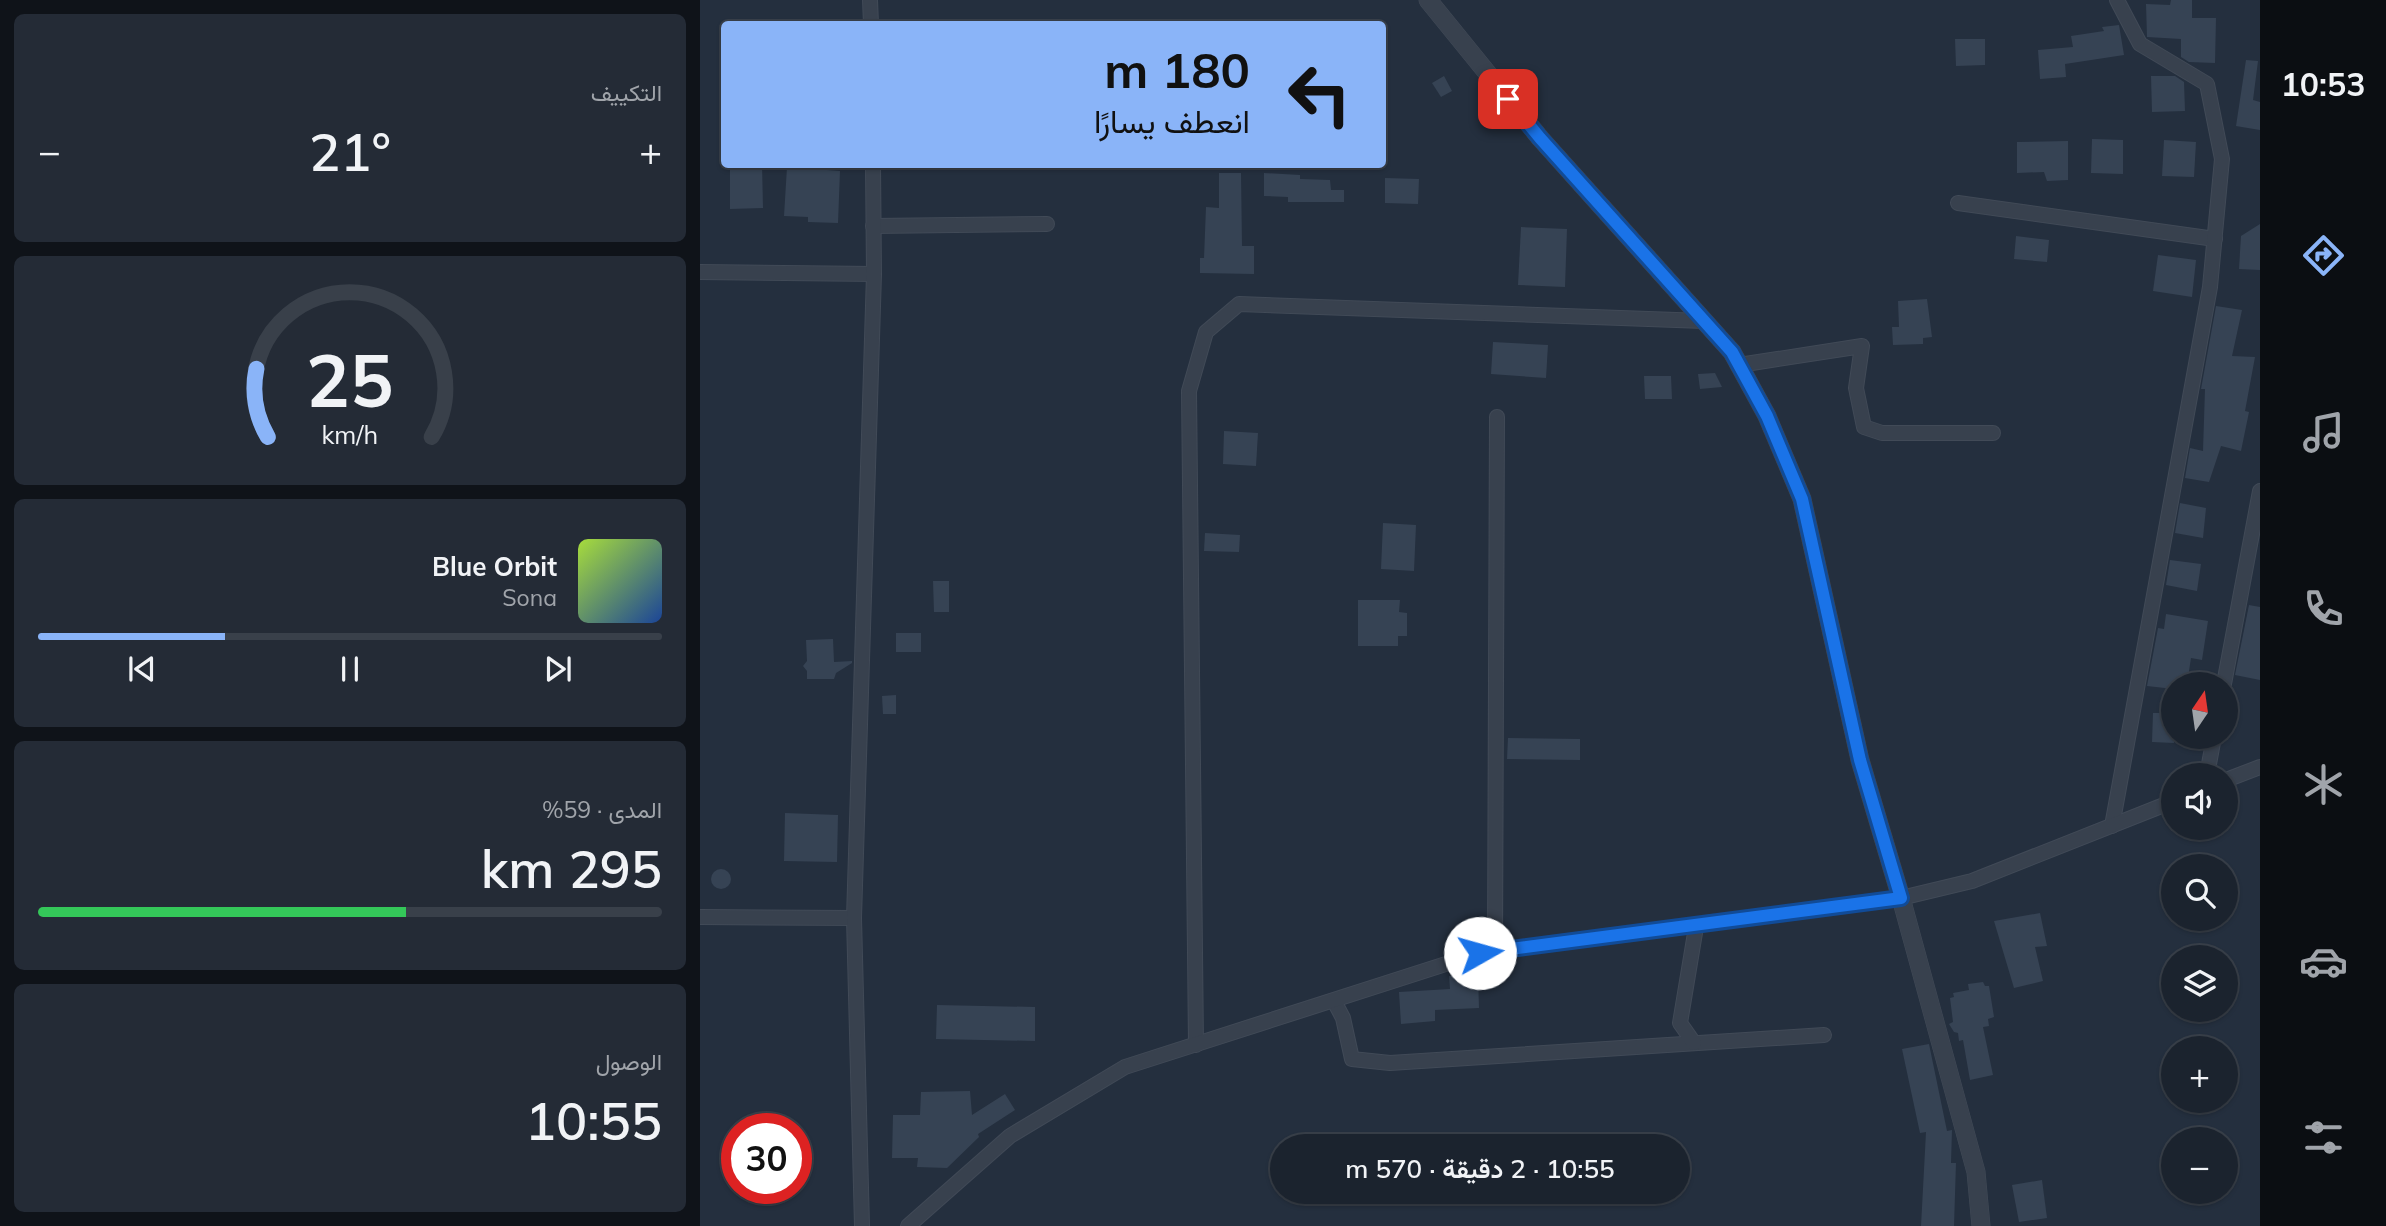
<!DOCTYPE html>
<html lang="ar">
<meta charset="utf-8">
<style>
body{margin:0;font-family:Mulish,Vazirmatn,sans-serif;background:#242b36;color:#f1f3f6;direction:rtl;height:100vh;display:flex;flex-direction:column;font-size:26px;white-space:nowrap}
*{box-sizing:border-box;margin:0}
p{font-size:23px;color:#a0a4aa}
.icon{flex:none;width:38px;height:38px;fill:none;stroke:currentColor;stroke-width:2;stroke-linecap:round;stroke-linejoin:round}
.map{position:relative;flex:1;overflow:hidden;direction:ltr}
.details{display:flex;flex-direction:column;gap:14px;padding:14px;background:#0f1319;width:700px}
.details>*{flex:none}
.banner{position:absolute;left:21px;top:21px;width:665px;height:147px;border-radius:7px;box-shadow:0 2px 5px #0004,0 0 0 2px #39404a;direction:rtl;background:#8ab4f8;color:#111;overflow:hidden}
.needle{width:46px;rotate:13deg}
.tools{position:absolute;left:1461px;top:672px;display:grid;gap:14px}
.tools a{display:grid;place-items:center;width:77px;height:77px;border-radius:50%;background:#1b232e;box-shadow:0 2px 5px #0004,0 0 0 2px #39404a;font-size:35px}
.speed{position:absolute;left:21px;top:1113px;display:flex;gap:14px;font-size:35px;font-weight:700;text-align:center}
.speed>*{display:grid;place-content:center;width:91px;height:91px;border-radius:50%;background:#1b232e;box-shadow:0 2px 5px #0004,0 0 0 2px #39404a;line-height:1}
.speed .limit{border:10px solid #d22;background:#fff;color:#111}
.pin{position:absolute;display:grid;place-items:center;width:60px;height:60px;color:#fff;margin:-30px;border-radius:14px;box-shadow:0 4px 10px #0006}
.me{position:absolute;width:77px;margin:-38px;rotate:83deg;stroke-linejoin:round;filter:drop-shadow(0 0 5px #0008)}
.turn{display:flex;align-items:center;gap:24px;height:147px;padding:0 21px;font-size:32px}
.turn .icon{width:91px;height:91px;stroke-width:2.5}
.turn b{display:block;font-size:49px;line-height:60px}
.big{font-size:52px;font-weight:600;line-height:1.1}
.details .tile{flex:1;display:flex;flex-direction:column;justify-content:center;gap:10px;min-width:0;padding:0 24px;border-radius:10px;background:#242b36}
.details .dial{align-items:center;gap:0}
.dial svg{height:182px;overflow:visible;fill:none;stroke:#39404a;stroke-width:7;stroke-linecap:round;text-anchor:middle}
.dial text{fill:#f1f3f6;stroke:none}
.song{display:flex;align-items:center;gap:21px}
.cover{width:84px;height:84px;border-radius:10px;background:linear-gradient(135deg,hsl(80 70% 55%),hsl(220 70% 35%))}
.played{height:7px;border-radius:4px;background:linear-gradient(90deg,#8ab4f8 30%,#39404a 30%)}
.keys{display:flex;justify-content:space-around;direction:ltr}
.heat{display:flex;justify-content:space-between;align-items:center;font-size:38px;direction:ltr}
.charge{height:10px;border-radius:5px;background:linear-gradient(90deg,#34c759 59%,#39404a 0)}
.trip{position:absolute;left:570px;top:1134px;width:420px;height:70px;border-radius:35px;background:#1b232e;box-shadow:0 2px 5px #0004,0 0 0 2px #39404a;font-weight:600;line-height:70px;text-align:center;direction:rtl}
main{display:flex;flex:1;min-height:0}
.tabs{display:flex;flex-direction:column;width:126px;justify-content:space-around;align-items:center;background:#0b0e12;color:#a0a4aa}
.tabs .icon{width:49px;height:49px}
.tabs .current{color:#8ab4f8}
.tabs b{font-size:32px;color:#f1f3f6}
.map>svg:first-child{display:block}
.building{fill:#364354}
.lines{fill:none;stroke-linecap:round;stroke-linejoin:round}
.minor-casing{stroke:#414a57;stroke-width:16}
.tertiary-casing{stroke:#414a57;stroke-width:19}
.minor{stroke:#38414e;stroke-width:14}
.tertiary{stroke:#38414e;stroke-width:18}
.route-casing{stroke:#114b97;stroke-width:18}
.route{stroke:#1a73e8;stroke-width:12}
</style>
<main>
<nav class="tabs">
<b>10:53</b>
<svg class="icon current" aria-label="directions" viewBox="0 0 24 24"><path d="M12 3l9 9-9 9-9-9zM9 14v-3h6M13 9l2 2-2 2"/></svg>
<svg class="icon" aria-label="music" viewBox="0 0 24 24"><path d="M9 18V5l10-2v13"/><circle cx="6" cy="18" r="3"/><circle cx="16" cy="16" r="3"/></svg>
<svg class="icon" aria-label="phone" viewBox="0 0 24 24"><path d="M5 4h4l2 5-3 2q2 4 5 5l2-3 5 2v4C11 20 4 13 5 4z"/></svg>
<svg class="icon" aria-label="climate" viewBox="0 0 24 24"><path d="M12 3v18M4 7l16 10M4 17L20 7"/></svg>
<svg class="icon" aria-label="car" viewBox="0 0 24 24"><path d="M5 17H2v-5l4-1 3-4h7l3 4 3 1v5h-3M9 17h6M6 11h13"/><circle cx="7" cy="17" r="2"/><circle cx="17" cy="17" r="2"/></svg>
<svg class="icon" aria-label="filters" viewBox="0 0 24 24"><path d="M4 7h16M4 17h16"/><circle cx="9" cy="7" r="2"/><circle cx="15" cy="17" r="2"/></svg>
</nav>
<div class="map">
<svg width="1560" height="1226" viewBox="0 0 1560 1226">
<rect width="100%" height="100%" fill="#242f3e"/>
<g class="building">
<polygon points="1471,0 1492,0 1492,18 1516,18 1515,63 1489,62 1481,57 1481,39 1447,37 1446,4 1470,5"/>
<polygon points="1419,25 1424,55 1365,64 1366,77 1340,79 1338,50 1373,47 1371,36 1404,31 1402,27"/>
<polygon points="1255,39 1285,39 1285,65 1256,66"/>
<polygon points="1546,60 1558,61 1553,100 1560,102 1560,130 1536,126"/>
<polygon points="744,76 752,91 741,97 732,83"/>
<polygon points="1451,76 1475,76 1484,82 1485,111 1452,112"/>
<polygon points="1392,139 1423,140 1423,174 1391,173"/>
<polygon points="1464,140 1496,142 1494,177 1462,176"/>
<polygon points="1368,141 1368,180 1347,181 1344,172 1317,173 1317,142"/>
<polygon points="30,164 62,164 63,208 30,209"/>
<polygon points="87,167 140,171 138,223 108,222 108,217 84,216"/>
<polygon points="519,173 541,173 542,246 554,246 554,274 500,273 500,258 504,258 506,207 519,208"/>
<polygon points="564,173 600,175 600,179 630,180 631,190 644,190 644,202 588,202 588,197 564,196"/>
<polygon points="685,178 719,179 718,204 685,203"/>
<polygon points="1560,224 1560,270 1539,269 1541,236"/>
<polygon points="821,227 867,229 865,287 818,285"/>
<polygon points="1316,236 1349,240 1347,262 1314,259"/>
<polygon points="1458,255 1496,260 1492,297 1453,291"/>
<polygon points="1227,299 1232,337 1223,338 1223,344 1193,345 1192,327 1199,327 1198,301"/>
<polygon points="1516,306 1542,310 1532,356 1555,357 1545,411 1549,412 1541,451 1521,446 1509,482 1485,478 1490,448 1503,451 1505,389 1501,389"/>
<polygon points="793,342 848,345 846,378 791,374"/>
<polygon points="1015,373 1022,387 1000,389 998,374"/>
<polygon points="944,376 971,376 972,399 945,399"/>
<polygon points="524,431 558,433 556,466 523,464"/>
<polygon points="1480,503 1506,508 1503,538 1475,533"/>
<polygon points="683,523 716,525 714,571 681,569"/>
<polygon points="505,533 540,535 539,552 504,551"/>
<polygon points="1470,560 1501,564 1497,591 1466,585"/>
<polygon points="233,581 249,581 249,612 234,612"/>
<polygon points="658,600 700,600 699,612 707,613 707,636 698,636 698,646 658,646"/>
<polygon points="1549,605 1560,607 1560,680 1535,675"/>
<polygon points="1466,614 1508,621 1502,660 1491,658 1487,684 1474,684 1474,689 1447,686 1458,628 1464,629"/>
<rect x="196" y="633" width="25" height="19"/>
<polygon points="133,639 134,662 152,661 152,663 136,673 134,679 107,679 107,671 103,666 107,661 106,640"/>
<polygon points="196,695 196,714 183,714 182,696"/>
<polygon points="1453,713 1474,713 1474,743 1452,742"/>
<polygon points="808,738 880,739 880,760 807,759"/>
<polygon points="85,813 138,815 137,862 84,861"/>
<circle cx="21" cy="879" r="10"/>
<polygon points="1340,913 1347,946 1335,947 1343,981 1314,988 1294,921"/>
<polygon points="778,975 779,1008 735,1010 735,1021 701,1024 699,992 750,989 749,976"/>
<polygon points="1283,982 1285,986 1289,986 1294,1017 1288,1019 1289,1026 1283,1027 1293,1075 1270,1080 1263,1040 1259,1041 1258,1033 1254,1032 1249,1024 1253,1022 1250,998 1254,997 1253,993 1269,990 1268,984"/>
<polygon points="237,1005 335,1007 335,1041 236,1039"/>
<polygon points="1229,1044 1247,1131 1252,1130 1251,1163 1256,1163 1254,1226 1221,1226 1226,1132 1220,1133 1202,1049"/>
<polygon points="270,1091 272,1115 305,1094 315,1110 278,1134 279,1137 247,1168 217,1167 218,1158 192,1158 193,1115 220,1115 221,1092"/>
<polygon points="1342,1180 1347,1218 1319,1222 1312,1185"/>
</g>
<g class="lines">
<g class="minor-casing">
<g id="minor">
<polyline points="170,0 171,24"/>
<polyline points="1258,203 1515,239"/>
<polyline points="173,226 347,224"/>
<polyline points="0,272 174,274"/>
<polyline points="1039,365 1162,346 1156,388 1164,427 1182,433 1293,433"/>
<polyline points="1524,684 1560,491"/>
<polyline points="1507,775 1514,737"/>
<polyline points="1526,780 1560,767"/>
<polyline points="1412,826 1510,287 1522,159 1507,84 1440,44 1417,0"/>
<polyline points="0,917 154,918"/>
<polyline points="795,951 797,417"/>
<polyline points="634,1001 643,1018 652,1059 690,1063 1124,1035"/>
<polyline points="994,1043 980,1023 996,927"/>
<polyline points="496,1045 489,391 506,332 539,304 1004,321"/>
<polyline points="162,1226 154,918 174,274 173,164"/>
<polyline points="208,1226 310,1136 425,1067 780,953 1201,898 1272,881 1474,801"/>
</g>
</g>
<g class="tertiary-casing">
<polyline id="tertiary" points="728,0 840,138 1032,352 1067,416 1102,499 1160,760 1201,898 1276,1172 1281,1226"/>
</g>
<use href="#minor" class="minor"/>
<use href="#tertiary" class="tertiary"/>
</g>
<g class="lines">
<g class="route-casing">
<polyline id="route" points="780,953 1201,898 1160,760 1102,499 1067,416 1032,352 840,138 808,99"/>
</g>
<use href="#route" class="route"/>
</g>
</svg>
<div class="tools">
<a><svg class="needle" viewBox="-14 -14 28 28"><path d="M0-13l5 13h-10z" fill="#e53935"/><path d="M0 13l5-13h-10z" fill="#a0a4aa"/></svg></a>
<a><svg class="icon" aria-label="sound" viewBox="0 0 24 24"><path d="M4 9h4l5-4v14l-5-4H4zM17 9q2 3 0 6"/></svg></a>
<a><svg class="icon" aria-label="search" viewBox="0 0 24 24"><circle cx="10" cy="10" r="6"/><path d="M15 15l6 6"/></svg></a>
<a><svg class="icon" aria-label="layers" viewBox="0 0 24 24"><path d="M12 4l9 5-9 5-9-5zM3 14l9 5 9-5"/></svg></a>
<a>+</a>
<a>−</a>
</div>
<div class="speed"><div class="limit">30</div></div>
<div class="pin" style="left:808px;top:99px;background:#d93025"><svg class="icon" aria-label="arrive" viewBox="0 0 24 24"><path d="M6 21V4h12l-3 4 3 4H6"/></svg></div>
<svg class="me" style="left:780px;top:953px" viewBox="-20 -20 40 40"><circle r="19" fill="#fff"/><path d="M0-13L10 11 0 6-10 11z" fill="#1a73e8"/></svg>
<div class="trip">10:55 · 2 دقيقة · 570 m</div>
<div class="banner">
<div class="turn"><svg class="icon" aria-label="left" viewBox="0 0 24 24"><path d="M17 20v-9H6M10 6l-5 5 5 5"/></svg><div><b>180 m</b>انعطف يسارًا</div></div>
</div>
</div>
<section class="details">
<div class="tile"><p>التكييف</p>
<div class="heat"><a>−</a><b class="big">21°</b><a>+</a></div>
</div>
<div class="tile dial"><svg viewBox="0 0 100 80">
<path d="M14 69A42 42 0 1 1 86 69"/>
<path d="M14 69A42 42 0 0 1 9 39" stroke="#8ab4f8"/>
<text x="50" y="56" font-size="32" font-weight="700">25</text>
<text x="50" y="72" font-size="11">km/h</text>
</svg></div>
<div class="tile">
<div class="song"><i class="cover"></i><div><b>Blue Orbit</b><p>Sona</p></div></div>
<div class="played"></div>
<div class="keys"><svg class="icon" aria-label="previous" viewBox="0 0 24 24"><path d="M18 5L8 12l10 7zM5 5v14"/></svg><svg class="icon" aria-label="pause" viewBox="0 0 24 24"><path d="M8 5v14M16 5v14"/></svg><svg class="icon" aria-label="next" viewBox="0 0 24 24"><path d="M6 5l10 7-10 7zM19 5v14"/></svg></div>
</div>
<div class="tile"><p>المدى · 59%</p><b class="big">295 km</b><div class="charge"></div></div>
<div class="tile"><p>الوصول</p><b class="big">10:55</b></div>
</section>
</main>
